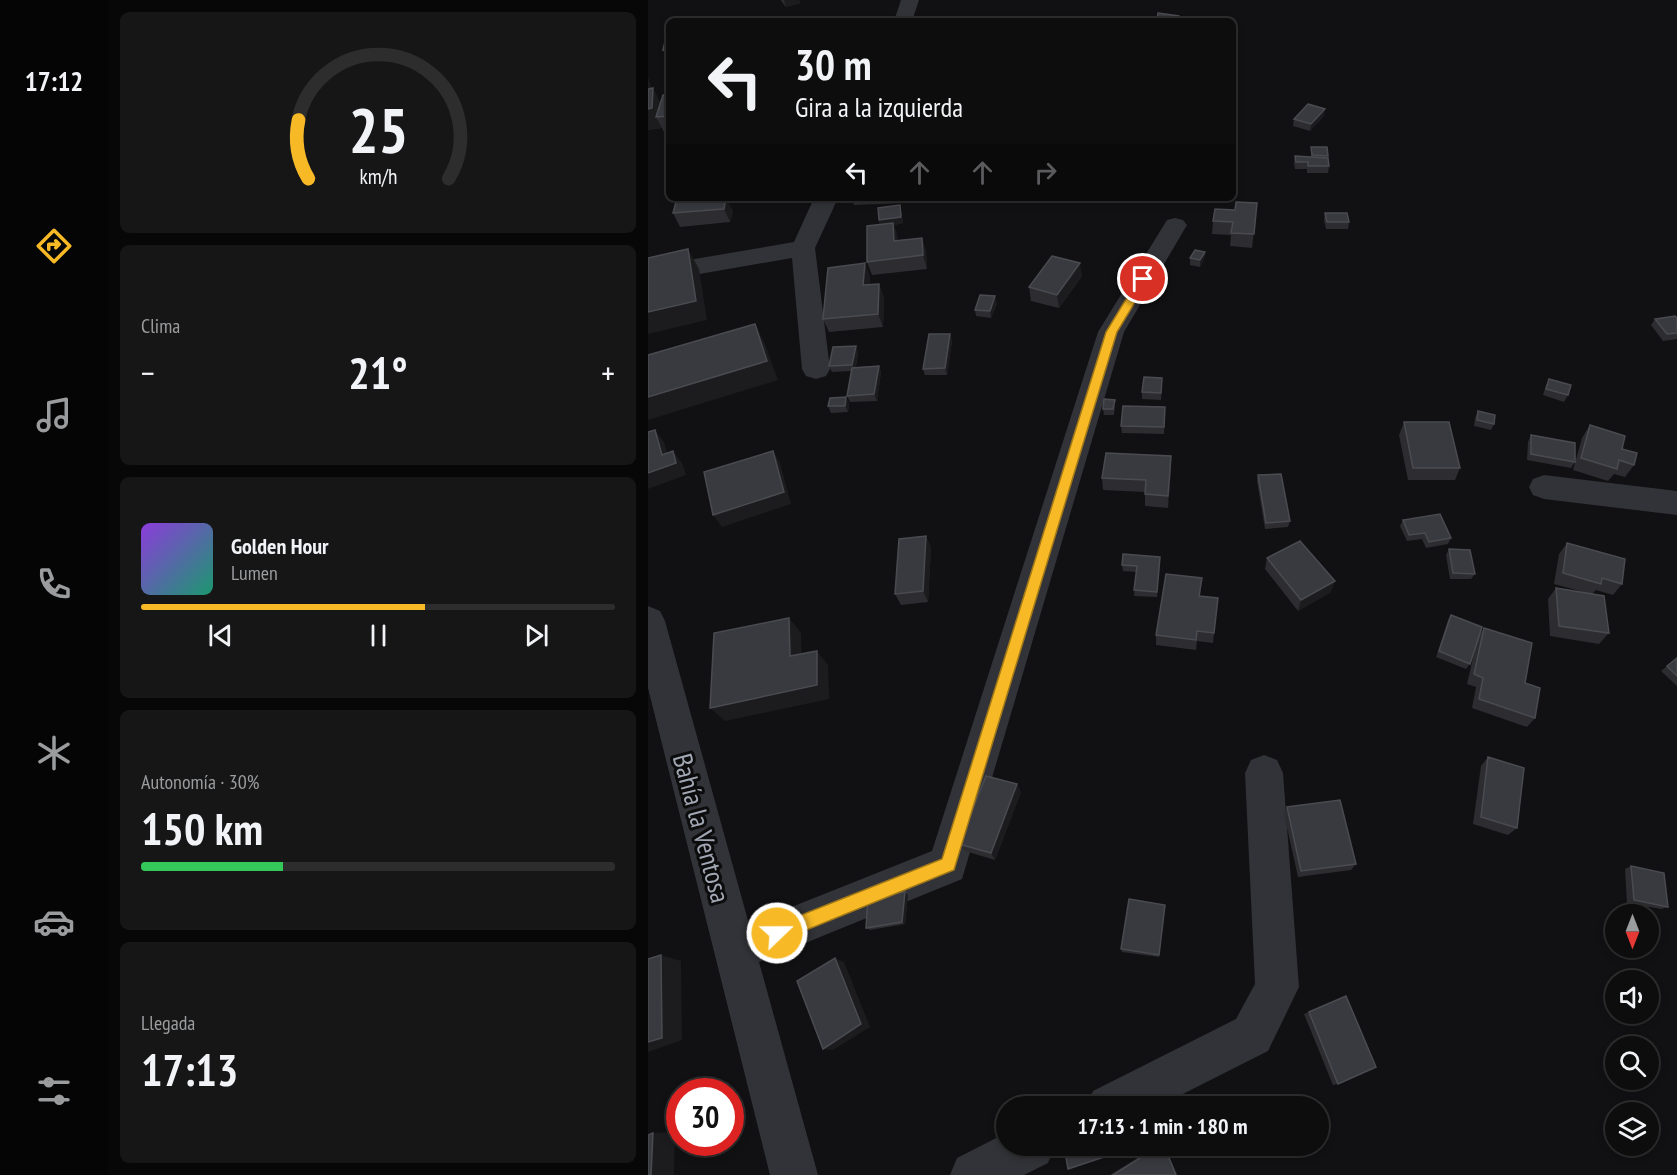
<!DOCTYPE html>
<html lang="es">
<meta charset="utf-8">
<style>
body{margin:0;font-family:"PT Sans Narrow",sans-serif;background:#161617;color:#f1f3f6;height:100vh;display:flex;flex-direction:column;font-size:22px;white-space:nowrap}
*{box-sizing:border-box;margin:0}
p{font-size:20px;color:#9a9c9e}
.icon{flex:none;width:33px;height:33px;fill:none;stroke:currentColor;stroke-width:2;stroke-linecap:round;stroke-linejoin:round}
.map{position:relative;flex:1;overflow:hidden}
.side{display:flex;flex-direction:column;gap:12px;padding:12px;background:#070708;width:540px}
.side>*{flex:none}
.top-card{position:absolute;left:18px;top:18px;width:570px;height:183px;border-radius:9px;box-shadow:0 3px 9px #0003,0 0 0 2px #2d2d2e;background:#0d0d0e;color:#f1f3f6;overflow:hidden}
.needle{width:39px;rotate:180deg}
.tools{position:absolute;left:957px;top:904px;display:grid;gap:12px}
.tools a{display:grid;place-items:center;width:54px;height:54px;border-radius:50%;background:#0d0d0e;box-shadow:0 3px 9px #0003,0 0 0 2px #2d2d2e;font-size:30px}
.speed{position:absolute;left:18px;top:1078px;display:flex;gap:12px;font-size:30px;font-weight:700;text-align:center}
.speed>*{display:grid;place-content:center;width:78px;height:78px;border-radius:50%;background:#0d0d0e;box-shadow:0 3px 9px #0003,0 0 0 2px #2d2d2e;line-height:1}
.speed .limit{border:9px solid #d22;background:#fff;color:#111}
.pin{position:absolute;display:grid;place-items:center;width:51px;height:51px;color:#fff;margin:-26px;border:3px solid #fff;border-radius:50%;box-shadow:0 2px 6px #0007}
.me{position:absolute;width:66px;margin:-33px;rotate:68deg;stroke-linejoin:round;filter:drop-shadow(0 0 4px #0008)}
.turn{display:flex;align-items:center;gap:21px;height:126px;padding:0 30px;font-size:27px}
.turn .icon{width:78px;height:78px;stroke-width:2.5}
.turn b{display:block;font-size:42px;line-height:51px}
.lanes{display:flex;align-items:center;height:57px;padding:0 30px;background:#0003;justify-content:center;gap:30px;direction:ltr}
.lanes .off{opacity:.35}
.big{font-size:45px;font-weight:700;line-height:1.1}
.side .card{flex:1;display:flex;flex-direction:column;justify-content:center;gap:9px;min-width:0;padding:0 21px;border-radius:9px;background:#161617}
.side .dial{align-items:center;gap:0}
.dial svg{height:156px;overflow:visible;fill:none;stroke:#2d2d2e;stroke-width:7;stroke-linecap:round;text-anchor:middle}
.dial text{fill:#f1f3f6;stroke:none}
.song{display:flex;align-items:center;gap:18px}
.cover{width:72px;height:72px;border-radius:9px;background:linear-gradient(135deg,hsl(270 70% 55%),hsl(160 70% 35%))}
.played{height:6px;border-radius:3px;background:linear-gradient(90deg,#f7b925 60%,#2d2d2e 60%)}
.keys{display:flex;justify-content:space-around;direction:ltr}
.heat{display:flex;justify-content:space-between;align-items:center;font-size:33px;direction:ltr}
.charge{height:9px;border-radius:4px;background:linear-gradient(90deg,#34c759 30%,#2d2d2e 0)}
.trip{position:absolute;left:348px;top:1096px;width:333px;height:60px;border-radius:30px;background:#0d0d0e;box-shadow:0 3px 9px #0003,0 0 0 2px #2d2d2e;font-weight:700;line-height:60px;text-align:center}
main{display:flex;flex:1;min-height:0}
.tab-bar{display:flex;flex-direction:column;width:108px;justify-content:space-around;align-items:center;background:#050506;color:#9a9c9e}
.tab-bar .icon{width:42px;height:42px}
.tab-bar .on{color:#f7b925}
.tab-bar b{font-size:27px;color:#f1f3f6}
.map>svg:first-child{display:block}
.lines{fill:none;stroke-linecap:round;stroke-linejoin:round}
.minor{fill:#323338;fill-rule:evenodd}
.wall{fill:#2d2d31}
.shaded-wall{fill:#1c1c1f}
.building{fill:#393a3f;stroke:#4a4b51;stroke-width:1.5}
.route{fill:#f7b925;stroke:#a17818;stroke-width:1.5}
.labels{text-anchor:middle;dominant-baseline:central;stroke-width:6;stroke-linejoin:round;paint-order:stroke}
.near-street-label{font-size:27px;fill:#a2a7b4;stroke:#0c0c0d}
</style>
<main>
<nav class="tab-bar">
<b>17:12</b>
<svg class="icon on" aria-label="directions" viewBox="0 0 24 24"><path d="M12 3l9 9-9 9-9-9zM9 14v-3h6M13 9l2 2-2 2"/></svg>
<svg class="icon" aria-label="music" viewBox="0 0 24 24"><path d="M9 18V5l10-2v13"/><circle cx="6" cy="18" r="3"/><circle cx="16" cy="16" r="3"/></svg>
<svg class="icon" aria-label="phone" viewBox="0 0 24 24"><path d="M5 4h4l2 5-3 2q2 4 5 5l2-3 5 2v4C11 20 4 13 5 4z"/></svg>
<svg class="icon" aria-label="climate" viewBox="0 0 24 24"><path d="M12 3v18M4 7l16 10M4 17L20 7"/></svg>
<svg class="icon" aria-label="car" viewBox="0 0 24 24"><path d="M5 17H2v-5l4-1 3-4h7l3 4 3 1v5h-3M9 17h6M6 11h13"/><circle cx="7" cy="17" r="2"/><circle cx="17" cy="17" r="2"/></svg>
<svg class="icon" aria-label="filters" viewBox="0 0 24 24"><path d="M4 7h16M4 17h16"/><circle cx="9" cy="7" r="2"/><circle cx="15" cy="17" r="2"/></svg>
</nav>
<section class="side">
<div class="card dial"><svg viewBox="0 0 100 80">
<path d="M14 69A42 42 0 1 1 86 69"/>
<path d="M14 69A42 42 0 0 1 9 39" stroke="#f7b925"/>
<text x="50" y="56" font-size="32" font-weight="700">25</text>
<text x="50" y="72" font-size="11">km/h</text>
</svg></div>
<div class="card"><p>Clima</p>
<div class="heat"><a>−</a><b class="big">21°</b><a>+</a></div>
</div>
<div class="card">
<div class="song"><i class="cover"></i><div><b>Golden Hour</b><p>Lumen</p></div></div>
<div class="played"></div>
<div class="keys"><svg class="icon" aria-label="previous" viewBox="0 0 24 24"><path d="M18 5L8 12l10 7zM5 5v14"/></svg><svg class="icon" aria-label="pause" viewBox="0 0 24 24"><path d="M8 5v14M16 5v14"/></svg><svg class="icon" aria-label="next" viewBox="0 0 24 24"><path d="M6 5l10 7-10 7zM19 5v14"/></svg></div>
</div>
<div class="card"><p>Autonomía · 30%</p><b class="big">150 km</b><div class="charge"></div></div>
<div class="card"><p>Llegada</p><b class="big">17:13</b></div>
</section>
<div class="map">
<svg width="1029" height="1175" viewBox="0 0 1029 1175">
<rect width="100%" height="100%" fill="#111113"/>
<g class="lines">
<g class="minor">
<polygon points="253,0 271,0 264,21 246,21"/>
<polygon points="166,198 190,198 167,248 182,369 178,376 168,379 158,376 154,369 144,258 0,283 0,267 146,242"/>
<polygon points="527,218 535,220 539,225 476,332 314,879 111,962 170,1175 122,1175 0,688 0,606 12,611 17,621 101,924 284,851 450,332 519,220"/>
<polygon points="896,475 1029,491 1029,515 896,499 885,495 881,487 885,479"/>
<polygon points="616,755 629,760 635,773 651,987 620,1051 509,1107 438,1107 445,1091 588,1019 607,984 597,773 603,760"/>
<polygon points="358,1133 358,1146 407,1146 400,1163 376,1175 302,1175 309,1158"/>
</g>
</g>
<g class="wall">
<polygon points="133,0 151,0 152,3 138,7 134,2"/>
<polygon points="510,13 531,16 531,21 509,21"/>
<polygon points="21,29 21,63 15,50"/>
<polygon points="0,78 3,89 12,103 21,95 21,130 15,131 14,128 0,130"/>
<polygon points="676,116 662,131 645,126 646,119"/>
<polygon points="663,147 680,156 681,166 680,173 659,173 659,169 647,169 646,163 647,156 663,157"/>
<polygon points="29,198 85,211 82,222 32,227 25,213"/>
<polygon points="204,198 256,198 256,203 206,205"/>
<polygon points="609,203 604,248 582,246 583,235 564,234 565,221 587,210"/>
<polygon points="252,205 255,223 246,225 250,240 274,238 278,251 279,269 224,275 219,262 232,225 231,220"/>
<polygon points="677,213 701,222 700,229 678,229 676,220"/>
<polygon points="557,252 556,259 552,267 542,265 542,258"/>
<polygon points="222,276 221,285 236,297 235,327 181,332 175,319"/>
<polygon points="434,276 411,308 383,301 381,287"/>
<polygon points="349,303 343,318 328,316 327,310"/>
<polygon points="1029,318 1029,339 1015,341 1003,325 1007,319"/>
<polygon points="302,334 304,341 299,375 277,375 275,369"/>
<polygon points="208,346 210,353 208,367 231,366 233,372 229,401 202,402 199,396 203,371 184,372 181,366"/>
<polygon points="901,379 920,395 916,402 895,395 898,385"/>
<polygon points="514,385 513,400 494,399 494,392"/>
<polygon points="201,403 200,412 183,413 180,406"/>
<polygon points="467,406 466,415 456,415 455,409"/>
<polygon points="517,407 516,434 474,433 473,426"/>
<polygon points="830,411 846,424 843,430 826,426 827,418"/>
<polygon points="756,422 812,468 807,480 760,480 751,435"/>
<polygon points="942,425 974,449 986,465 977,477 966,474 960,481 925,470 934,438"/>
<polygon points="883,435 927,462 923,468 879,460 880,442"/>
<polygon points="523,469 520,508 497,506 497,492 455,490 454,478"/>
<polygon points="610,475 642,521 640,527 617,529 609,481"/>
<polygon points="755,520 803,538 800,544 778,548 774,539 759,541 752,526"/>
<polygon points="278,536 283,548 280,602 253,605 247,594"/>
<polygon points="919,543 974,584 965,595 948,590 944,594 961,633 951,644 902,636 900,599 908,588 939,593 906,584 911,554"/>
<polygon points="801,549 827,574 823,579 802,579 798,555"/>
<polygon points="512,557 509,597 486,596 488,572 475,571 474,565"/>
<polygon points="619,558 683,592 650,611 617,569"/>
<polygon points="553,589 552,596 570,598 565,643 549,641 548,650 508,645 508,635"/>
<polygon points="803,615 831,636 836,628 877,683 887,718 879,727 824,708 828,687 819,684 827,649 822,664 818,669 788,657 800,620"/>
<polygon points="1029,658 1029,686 1013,671"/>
<polygon points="840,757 869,828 860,835 825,824 833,766"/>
<polygon points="373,792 347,860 317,851 311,844"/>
<polygon points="639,807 708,864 703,870 650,877 636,814"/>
<polygon points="983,866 1020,907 1013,909 979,903 977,869"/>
<polygon points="260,895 257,924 222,930 218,928"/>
<polygon points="517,905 511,957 474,952 473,949"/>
<polygon points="661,1012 690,1084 685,1085 656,1014"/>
<polygon points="509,1146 517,1146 529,1175 462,1175"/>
</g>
<g class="shaded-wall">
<polygon points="136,0 151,0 152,3 138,7"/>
<polygon points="0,78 5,98 5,88 15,108 8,117 14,128 0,130"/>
<polygon points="677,109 676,116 662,131 663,124"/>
<polygon points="78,198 85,211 82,222 76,209"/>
<polygon points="252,205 255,223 246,225 250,237 250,254 246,241 233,227 231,220"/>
<polygon points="274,238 278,251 279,269 275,255"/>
<polygon points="40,249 51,269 59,320 0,334 0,312"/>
<polygon points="557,252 556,259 552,267 552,260"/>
<polygon points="217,263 222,276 220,299 215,285"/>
<polygon points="432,263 434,276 411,308 409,295"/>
<polygon points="231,284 236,297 235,327 230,314"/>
<polygon points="347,296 349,303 343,318 342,311"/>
<polygon points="107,324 117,344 130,380 0,420 0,397"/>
<polygon points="302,334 304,341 299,375 297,368"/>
<polygon points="208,346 210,353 207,371 204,365"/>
<polygon points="231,366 233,372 229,401 226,394"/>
<polygon points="198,397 201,403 200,412 197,406"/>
<polygon points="7,430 16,442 23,465 25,451 34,463 38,475 0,489 0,473 14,455"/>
<polygon points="125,451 132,463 143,504 74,527 65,515"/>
<polygon points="523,456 523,469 520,508 520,496"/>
<polygon points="278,536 283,548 280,602 275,591"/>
<polygon points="687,581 683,592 650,611 653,600"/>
<polygon points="141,618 153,633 154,670 142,656"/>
<polygon points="169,651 180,665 181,699 77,721 62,708"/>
<polygon points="369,784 373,792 347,860 343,853"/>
<polygon points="257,892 260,895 257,924 254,922"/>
<polygon points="13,955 33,961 34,1040 0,1052 0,1042"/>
<polygon points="187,958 196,962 222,1027 185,1050 175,1049"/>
<polygon points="27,1132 26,1175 3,1175 5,1133"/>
</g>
<g class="building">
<polygon points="510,13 531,16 531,19 509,19"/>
<polygon points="20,29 21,49 15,50"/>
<polygon points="5,88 4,108 0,109 0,89"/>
<polygon points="15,95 21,95 21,116 8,117"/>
<polygon points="660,104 677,109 663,124 646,119"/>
<polygon points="663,147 679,147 680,156 664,155"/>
<polygon points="647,156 680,158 681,166 660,166 660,162 648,162"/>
<polygon points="29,198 78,198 76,209 25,213"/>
<polygon points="588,202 609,203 606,234 583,233 585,222 565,221 567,209 587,210"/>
<polygon points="252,205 253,217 231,220 230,208"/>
<polygon points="677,213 699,213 701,222 679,222"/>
<polygon points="245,223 246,241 274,238 275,255 219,262 219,226"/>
<polygon points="40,249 48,301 0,312 0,258"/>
<polygon points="547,250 557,252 552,260 542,258"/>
<polygon points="404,256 432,263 409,295 381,287"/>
<polygon points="217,263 215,285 231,284 230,314 175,319 180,268"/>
<polygon points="332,295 347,296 342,311 327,310"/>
<polygon points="1027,316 1029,318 1029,333 1019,334 1007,319"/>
<polygon points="107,324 119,361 0,397 0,355"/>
<polygon points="281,334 302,334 297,368 275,369"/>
<polygon points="208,346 204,365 181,366 185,347"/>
<polygon points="231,366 226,394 199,396 204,368"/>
<polygon points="496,377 514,378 513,393 494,392"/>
<polygon points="901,379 923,385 920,395 898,389"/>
<polygon points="198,397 197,406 180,406 182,398"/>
<polygon points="456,399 467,400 465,409 455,409"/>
<polygon points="475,406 517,407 516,427 473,426"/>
<polygon points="830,411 847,415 846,424 829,420"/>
<polygon points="756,422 801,422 812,468 765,468"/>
<polygon points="942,425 977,436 974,449 989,453 986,465 971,460 969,469 933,458"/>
<polygon points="7,430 14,455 25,451 28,463 0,473 0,432"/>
<polygon points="883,435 927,443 927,462 883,454"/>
<polygon points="125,451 136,492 65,515 56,472"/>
<polygon points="458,453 523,456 520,496 497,494 498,480 454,478"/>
<polygon points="633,474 642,521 618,523 610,475"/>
<polygon points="792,514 803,538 781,542 777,533 761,535 755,520"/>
<polygon points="278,536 275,591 247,594 251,539"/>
<polygon points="652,541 687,581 653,600 619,558"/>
<polygon points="919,543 977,559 974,584 954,578 953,584 915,573"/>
<polygon points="801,549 822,550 827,574 805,573"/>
<polygon points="475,554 512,557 509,592 486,590 489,566 474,565"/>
<polygon points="518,574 554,578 551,596 570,598 566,633 549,631 548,640 508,635"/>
<polygon points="908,588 956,596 961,633 911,626"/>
<polygon points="803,615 834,627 822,664 791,651"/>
<polygon points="141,618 142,656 169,651 169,685 62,708 66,633"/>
<polygon points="836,628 884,643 877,683 892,688 887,718 831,699 835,678 826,674"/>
<polygon points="1029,658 1029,676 1019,666"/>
<polygon points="840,757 876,768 869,828 833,817"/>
<polygon points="338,776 369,784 343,853 311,844"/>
<polygon points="692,800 708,864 653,871 639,807"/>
<polygon points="983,866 1016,873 1020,907 986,900"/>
<polygon points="257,892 254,922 218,928 220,898"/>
<polygon points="481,899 517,905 511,955 473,949"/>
<polygon points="13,955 14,1038 0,1042 0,959"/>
<polygon points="187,958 213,1024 175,1049 149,981"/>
<polygon points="698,996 728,1067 690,1084 661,1012"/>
<polygon points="5,1133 3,1175 0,1175 0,1135"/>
<polygon points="416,1146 453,1146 456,1157 420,1169"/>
<polygon points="511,1146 516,1146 528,1175 465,1175"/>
</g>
<polygon class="route" points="495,275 501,279 469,332 306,870 129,942 123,940 121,933 123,927 294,859 458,332 492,276"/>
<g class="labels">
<g class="near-street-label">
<text transform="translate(54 828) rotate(75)">Bahía la Ventosa</text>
</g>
</g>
</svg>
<div class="tools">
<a><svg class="needle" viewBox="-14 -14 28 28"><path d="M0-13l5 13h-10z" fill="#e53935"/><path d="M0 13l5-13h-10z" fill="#9a9c9e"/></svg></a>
<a><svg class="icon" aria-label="sound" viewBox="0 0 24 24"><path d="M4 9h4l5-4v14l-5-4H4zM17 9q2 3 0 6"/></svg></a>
<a><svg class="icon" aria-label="search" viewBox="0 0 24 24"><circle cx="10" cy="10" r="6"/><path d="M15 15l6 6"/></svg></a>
<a><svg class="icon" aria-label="layers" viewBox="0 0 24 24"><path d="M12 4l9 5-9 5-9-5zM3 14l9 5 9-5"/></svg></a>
</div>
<div class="speed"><div class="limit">30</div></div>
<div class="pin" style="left:495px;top:279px;background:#d93025"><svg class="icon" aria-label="arrive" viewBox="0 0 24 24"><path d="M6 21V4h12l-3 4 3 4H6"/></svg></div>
<svg class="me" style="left:129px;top:933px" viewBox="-20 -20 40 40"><circle r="17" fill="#f7b925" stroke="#fff" stroke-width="3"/><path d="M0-11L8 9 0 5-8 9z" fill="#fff"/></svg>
<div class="trip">17:13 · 1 min · 180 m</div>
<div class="top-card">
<div class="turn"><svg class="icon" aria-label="left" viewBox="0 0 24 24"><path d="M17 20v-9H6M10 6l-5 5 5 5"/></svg><div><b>30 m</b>Gira a la izquierda</div></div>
<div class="lanes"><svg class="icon" aria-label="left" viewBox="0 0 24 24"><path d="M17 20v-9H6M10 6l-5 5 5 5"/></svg><svg class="icon off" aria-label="ahead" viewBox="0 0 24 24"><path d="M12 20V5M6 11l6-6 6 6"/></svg><svg class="icon off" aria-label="ahead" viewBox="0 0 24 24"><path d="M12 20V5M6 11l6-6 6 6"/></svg><svg class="icon off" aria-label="right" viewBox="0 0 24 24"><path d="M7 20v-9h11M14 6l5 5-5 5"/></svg></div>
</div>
</div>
</main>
